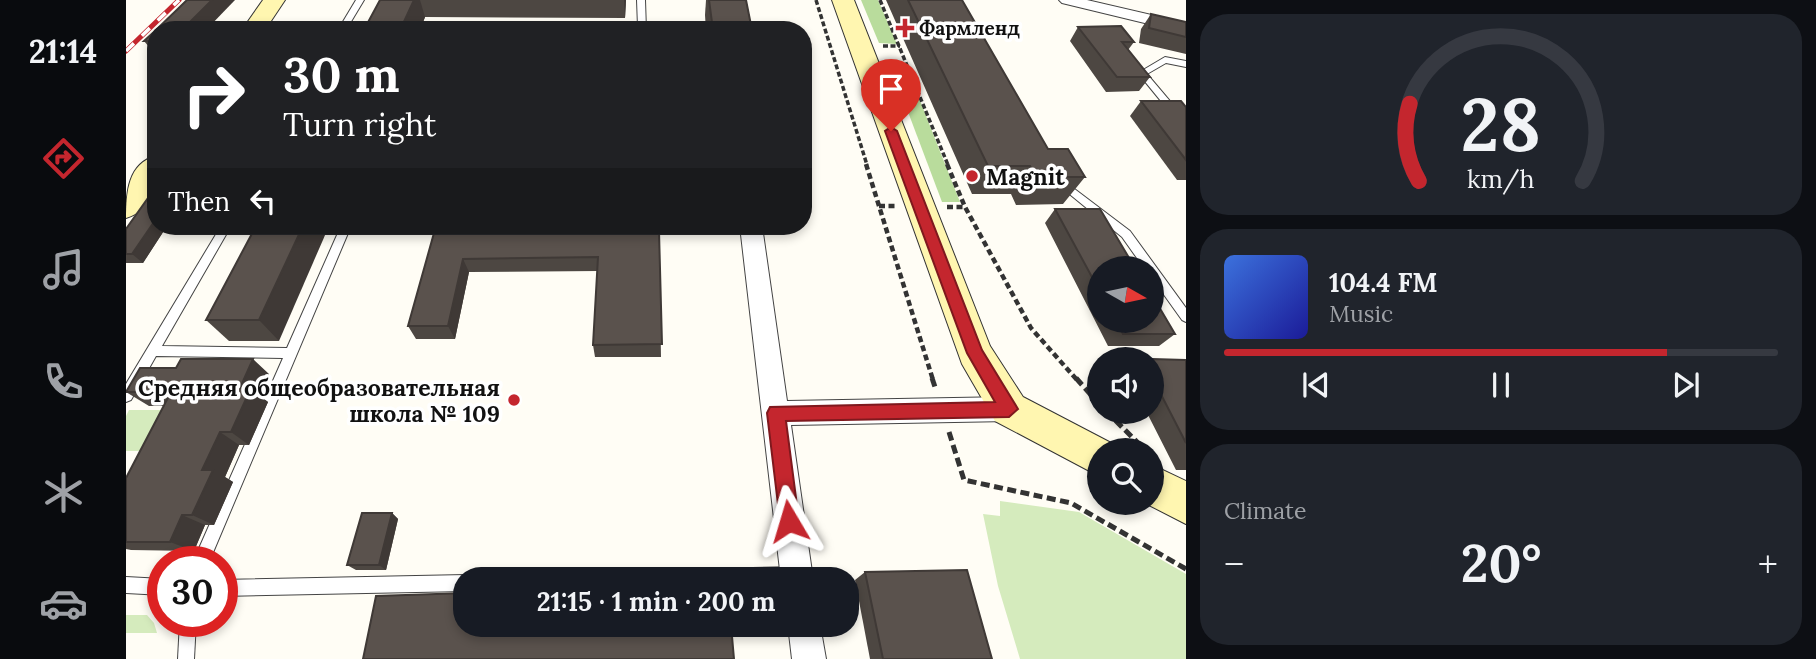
<!DOCTYPE html>
<meta charset="utf-8">
<style>
body{margin:0;font-family:Lora,serif;background:#20242c;color:#f1f3f6;height:100vh;display:flex;flex-direction:column;font-size:26px;white-space:nowrap}
*{box-sizing:border-box;margin:0}
p{font-size:23px;color:#9ea1a6}
.icon{flex:none;width:38px;height:38px;fill:none;stroke:currentColor;stroke-width:2;stroke-linecap:round;stroke-linejoin:round}
.map{position:relative;flex:1;overflow:hidden}
.details{display:flex;flex-direction:column;gap:14px;padding:14px;background:#0d0f14;width:630px}
.details>*{flex:none}
.banner{position:absolute;left:21px;top:21px;width:665px;height:214px;border-radius:28px;box-shadow:0 4px 10px #0003;background:#202124;color:#fff;overflow:hidden}
.needle{width:46px;rotate:99deg}
.controls{position:absolute;left:961px;top:256px;display:grid;gap:14px}
.controls a{display:grid;place-items:center;width:77px;height:77px;border-radius:50%;background:#171b24;box-shadow:0 4px 10px #0003;font-size:35px}
.speed{position:absolute;left:21px;top:546px;display:flex;gap:14px;font-size:35px;font-weight:700;text-align:center}
.speed>*{display:grid;place-content:center;width:91px;height:91px;border-radius:50%;background:#171b24;box-shadow:0 4px 10px #0003;line-height:1}
.speed .limit{border:10px solid #d22;background:#fff;color:#111}
.pin{position:absolute;display:grid;place-items:center;width:60px;height:60px;color:#fff;margin:-72px -30px;border-radius:50% 50% 50% 0;rotate:-45deg;box-shadow:0 0 7px #0007}
.pin .icon{rotate:45deg}
.me{position:absolute;width:77px;margin:-38px;rotate:353deg;stroke-linejoin:round;filter:drop-shadow(0 0 5px #0008)}
.turn{display:flex;align-items:center;gap:24px;height:147px;padding:0 21px;font-size:32px}
.turn .icon{width:91px;height:91px;stroke-width:2.5}
.turn b{display:block;font-size:49px;line-height:60px}
.then{display:flex;align-items:center;height:66px;padding:0 21px;background:#0003;gap:14px;font-size:26px}
.big{font-size:52px;font-weight:800;line-height:1.1}
.details .tile{flex:1;display:flex;flex-direction:column;justify-content:center;gap:10px;min-width:0;padding:0 24px;border-radius:28px;background:#20242c}
.details .dial{align-items:center;gap:0}
.dial svg{height:182px;overflow:visible;fill:none;stroke:#363941;stroke-width:7;stroke-linecap:round;text-anchor:middle}
.dial text{fill:#f1f3f6;stroke:none}
.song{display:flex;align-items:center;gap:21px}
.cover{width:84px;height:84px;border-radius:10px;background:linear-gradient(135deg,hsl(220 70% 55%),hsl(240 70% 35%))}
.played{height:7px;border-radius:4px;background:linear-gradient(90deg,#c4262e 80%,#363941 80%)}
.keys{display:flex;justify-content:space-around;direction:ltr}
.heat{display:flex;justify-content:space-between;align-items:center;font-size:38px;direction:ltr}
.trip{position:absolute;left:327px;top:567px;width:406px;height:70px;border-radius:28px;background:#171b24;box-shadow:0 4px 10px #0003;font-weight:800;line-height:70px;text-align:center}
main{display:flex;flex:1;min-height:0}
.tab-bar{display:flex;flex-direction:column;width:126px;justify-content:space-around;align-items:center;background:#090b0e;color:#9ea1a6}
.tab-bar .icon{width:49px;height:49px}
.tab-bar .selected{color:#c4262e}
.tab-bar b{font-size:32px;color:#f1f3f6}
.map>svg:first-child{display:block}
.green{fill:#d5ebbd}
.forest{fill:#b9dc9c}
.lines{fill:none;stroke-linecap:round;stroke-linejoin:round}
.service-casing{stroke:#444;stroke-width:2}
.minor-casing{stroke:#444;stroke-width:2}
.secondary-casing{stroke:#333;stroke-width:2}
.path-far2{stroke:#333;stroke-width:3.5;stroke-dasharray:5 2.5;stroke-linecap:butt}
.path-far1{stroke:#333;stroke-width:4.5;stroke-dasharray:6 3.5;stroke-linecap:butt}
.path{stroke:#333;stroke-width:5;stroke-dasharray:9 4.5;stroke-linecap:butt}
.service{fill:#fff;fill-rule:evenodd}
.minor{fill:#fff;fill-rule:evenodd}
.secondary{fill:#fff6b0;fill-rule:evenodd}
.rail-casing{stroke:#c4262e;stroke-width:5}
.rail{stroke:#fff;stroke-width:3.5;stroke-dasharray:11;stroke-linecap:butt}
.wall{fill:#4d4742}
.shaded-wall{fill:#3f3936}
.building{fill:#5a524d;stroke:#3f3936;stroke-width:2}
.route{fill:#c4262e;stroke:#7f191e;stroke-width:2}
.poi-dot{fill:#c4262e;stroke:#fff;stroke-width:2.5}
.labels{text-anchor:middle;dominant-baseline:central;stroke-width:7;stroke-linejoin:round;paint-order:stroke}
.far-poi-label{font-size:19px;font-weight:bold;fill:#111;stroke:#fff;text-anchor:start}
.poi-label{font-size:23px;font-weight:bold;fill:#111;stroke:#fff;text-anchor:start}
</style>
<main>
<nav class="tab-bar">
<b>21:14</b>
<svg class="icon selected" aria-label="directions" viewBox="0 0 24 24"><path d="M12 3l9 9-9 9-9-9zM9 14v-3h6M13 9l2 2-2 2"/></svg>
<svg class="icon" aria-label="music" viewBox="0 0 24 24"><path d="M9 18V5l10-2v13"/><circle cx="6" cy="18" r="3"/><circle cx="16" cy="16" r="3"/></svg>
<svg class="icon" aria-label="phone" viewBox="0 0 24 24"><path d="M5 4h4l2 5-3 2q2 4 5 5l2-3 5 2v4C11 20 4 13 5 4z"/></svg>
<svg class="icon" aria-label="climate" viewBox="0 0 24 24"><path d="M12 3v18M4 7l16 10M4 17L20 7"/></svg>
<svg class="icon" aria-label="car" viewBox="0 0 24 24"><path d="M5 17H2v-5l4-1 3-4h7l3 4 3 1v5h-3M9 17h6M6 11h13"/><circle cx="7" cy="17" r="2"/><circle cx="17" cy="17" r="2"/></svg>
</nav>
<div class="map">
<svg width="1060" height="659" viewBox="0 0 1060 659">
<rect width="100%" height="100%" fill="#fffdf5"/>
<g class="green">
<polygon points="3,410 45,410 24,451 0,451 0,416"/>
<polygon points="874,501 953,512 1060,574 1060,659 894,659 872,586 857,514 874,516"/>
<polygon points="0,615 21,615 28,623 31,633 0,633"/>
</g>
<g class="forest">
<polygon points="735,0 752,0 771,44 753,43"/>
<polygon points="791,93 834,202 816,202 776,96"/>
</g>
<g class="lines">
<g class="service-casing">
<g id="service">
<polygon points="230,0 238,0 220,30 212,30"/>
<polygon points="511,0 519,0 520,30 472,30 476,28 512,27"/>
<polygon points="1039,57 1060,61 1060,67 1040,63 1021,74 1060,120 1060,129 1057,128 1012,73"/>
<polygon points="934,178 1004,231 1060,308 1060,322 1056,320 1026,278 1026,268 1018,268 996,237 930,183 929,181"/>
<polygon points="95,226 105,226 36,346 161,348 215,226 225,226 83,562 67,562 157,358 30,356 5,400 0,402 0,384"/>
<polygon points="670,567 676,569 678,575 676,579 478,579 480,573 486,571"/>
<polygon points="340,575 346,579 340,579 340,591 96,596 96,580"/>
<polygon points="0,577 37,579 37,595 0,593"/>
<polygon points="54,621 70,621 68,659 52,659"/>
</g>
</g>
<g class="minor-casing">
<g id="minor">
<polygon points="933,0 961,0 1060,23 1060,33 936,3"/>
<polygon points="614,226 636,226 661,401 883,397 892,400 896,409 892,418 883,421 665,425 687,579 655,579"/>
<polygon points="662,625 694,625 700,659 666,659"/>
</g>
</g>
<g class="secondary-casing">
<g id="secondary">
<polygon points="137,0 159,0 139,30 116,30"/>
<polygon points="706,0 728,0 864,346 897,397 987,444 990,450 973,450 973,476 869,421 836,364"/>
<path d="M30 156C30 180 28 210 0 218 0 193 2 163 30 156Z"/>
<polygon points="1026,465 1060,481 1060,524 1017,502 1026,502"/>
</g>
</g>
<g class="path-far2">
<polyline points="690,0 741,165"/>
<polyline points="754,0 822,165"/>
<polyline points="757,46 774,46"/>
<polyline points="777,92 793,91"/>
</g>
<g class="path-far1">
<polyline points="740,164 807,380"/>
<polyline points="821,164 839,207 905,328 951,380"/>
<polyline points="753,206 770,206"/>
<polyline points="821,207 839,207"/>
</g>
<g class="path">
<polyline points="806,378 809,387"/>
<polyline points="950,378 973,404"/>
<polyline points="980,411 1019,450"/>
<polyline points="823,432 838,480 945,503 1060,569"/>
</g>
<use href="#service" class="service"/>
<use href="#minor" class="minor"/>
<use href="#secondary" class="secondary"/>
<g class="rail-casing">
<polyline id="rail" points="0,51 53,0"/>
</g>
<use href="#rail" class="rail"/>
</g>
<g class="wall">
<polygon points="254,0 500,0 499,18 299,17 294,30 242,30 240,26"/>
<polygon points="580,0 620,0 625,30 580,30 579,15"/>
<polygon points="760,0 836,0 922,149 959,177 937,204 890,205 885,194 846,194"/>
<polygon points="1025,14 1060,22 1060,54 1013,43 1015,29"/>
<polygon points="952,27 1008,42 1002,50 1024,77 1013,91 980,92 944,41"/>
<polygon points="30,30 30,55 18,41"/>
<polygon points="1015,101 1060,107 1060,180 1051,180 1004,116"/>
<polygon points="929,209 973,268 973,320 1026,320 1049,334 1033,346 982,346 919,223"/>
<polygon points="30,226 41,226 17,263 0,263 0,229"/>
<polygon points="130,226 153,341 103,341 80,320"/>
<polygon points="533,231 535,357 469,357 467,345 472,271 343,272 329,339 290,339 282,326 308,233"/>
<polygon points="1026,359 1060,360 1060,470 1050,470 1020,411 1026,411"/>
<polygon points="143,374 134,396 142,402 134,420 123,445 113,445 99,477 107,482 88,525 79,525 68,551 5,550 0,549 0,478 38,406 23,406 0,392"/>
<polygon points="266,513 272,519 260,570 230,570 221,565"/>
<polygon points="739,572 866,659 744,659 729,580"/>
</g>
<g class="shaded-wall">
<polygon points="86,0 109,0 80,30 56,30"/>
<polygon points="288,0 294,0 299,17 294,30 278,30 276,26"/>
<polygon points="498,0 500,0 499,18"/>
<polygon points="30,219 30,226 41,226 17,263 6,254"/>
<polygon points="177,226 203,226 153,341 133,320"/>
<polygon points="337,259 343,272 329,339 322,326"/>
<polygon points="127,359 143,374 134,396 142,402 123,445 105,432 114,388"/>
<polygon points="94,432 113,445 99,477 107,482 88,525 66,515 76,470"/>
<polygon points="266,513 272,519 260,570 253,565"/>
<polygon points="56,515 79,525 68,551 44,542"/>
</g>
<g class="building">
<polygon points="61,0 86,0 56,30 30,30"/>
<polygon points="254,0 288,0 276,26 240,26"/>
<polygon points="583,0 620,0 626,30 587,30"/>
<polygon points="782,0 836,0 922,149 942,149 959,177 910,177 904,166 862,166"/>
<polygon points="1025,14 1060,22 1060,37 1023,28"/>
<polygon points="995,26 1008,42 996,42 1024,77 991,77 952,27"/>
<polygon points="30,30 30,41 18,41"/>
<polygon points="1015,101 1055,101 1060,107 1060,160"/>
<polygon points="22,198 30,198 30,219 6,254 0,254 0,229"/>
<polygon points="929,209 974,209 1009,268 973,268 973,290"/>
<polygon points="130,226 177,226 133,320 80,320"/>
<polygon points="533,231 536,344 467,345 472,257 337,259 322,326 282,326 308,233"/>
<polygon points="1026,295 1049,334 997,334 990,320 1026,320"/>
<polygon points="55,359 127,359 114,388 125,388 105,432 94,432 76,470 87,470 66,515 56,515 44,542 0,542 0,478 45,392 0,392 14,368 50,368"/>
<polygon points="1026,359 1060,360 1060,443 1026,377"/>
<polygon points="236,513 266,513 253,565 221,565"/>
<polygon points="841,570 866,659 757,659 739,572"/>
<polygon points="340,593 340,625 605,625 608,659 237,659 250,596"/>
</g>
<polygon class="route" points="765,127 771,131 856,350 892,409 883,417 660,421 673,521 670,528 663,531 657,528 654,521 641,413 644,407 869,402 841,353 759,131"/>
<g class="poi-dot">
<path d="M775.5 17.5h7v7h7v7h-7v7h-7v-7h-7v-7h7z"/>
<circle cx="846" cy="176" r="7"/>
<circle cx="388" cy="400" r="7"/>
</g>
<g class="labels">
<g class="far-poi-label">
<text x="793" y="28">Фармленд</text>
</g>
<g class="poi-label">
<text x="860" y="176">Magnit</text>
<text x="374" y="387" text-anchor="end">Средняя общеобразовательная<tspan x="374" dy="26">школа № 109</tspan></text>
</g>
</g>
</svg>
<div class="controls">
<a><svg class="needle" viewBox="-14 -14 28 28"><path d="M0-13l5 13h-10z" fill="#e53935"/><path d="M0 13l5-13h-10z" fill="#9ea1a6"/></svg></a>
<a><svg class="icon" aria-label="sound" viewBox="0 0 24 24"><path d="M4 9h4l5-4v14l-5-4H4zM17 9q2 3 0 6"/></svg></a>
<a><svg class="icon" aria-label="search" viewBox="0 0 24 24"><circle cx="10" cy="10" r="6"/><path d="M15 15l6 6"/></svg></a>
</div>
<div class="speed"><div class="limit">30</div></div>
<div class="pin" style="left:765px;top:131px;background:#d93025"><svg class="icon" aria-label="arrive" viewBox="0 0 24 24"><path d="M6 21V4h12l-3 4 3 4H6"/></svg></div>
<svg class="me" style="left:663px;top:521px" viewBox="-20 -20 40 40"><path d="M0-17L14 15 0 8-14 15z" fill="#c4262e" stroke="#fff" stroke-width="4"/></svg>
<div class="trip">21:15 · 1 min · 200 m</div>
<div class="banner">
<div class="turn"><svg class="icon" aria-label="right" viewBox="0 0 24 24"><path d="M7 20v-9h11M14 6l5 5-5 5"/></svg><div><b>30 m</b>Turn right</div></div>
<div class="then">Then<svg class="icon" aria-label="left" viewBox="0 0 24 24"><path d="M17 20v-9H6M10 6l-5 5 5 5"/></svg></div>
</div>
</div>
<section class="details">
<div class="tile dial"><svg viewBox="0 0 100 80">
<path d="M14 69A42 42 0 1 1 86 69"/>
<path d="M14 69A42 42 0 0 1 10 35" stroke="#c4262e"/>
<text x="50" y="56" font-size="32" font-weight="700">28</text>
<text x="50" y="72" font-size="11">km/h</text>
</svg></div>
<div class="tile">
<div class="song"><i class="cover"></i><div><b>104.4 FM</b><p>Music</p></div></div>
<div class="played"></div>
<div class="keys"><svg class="icon" aria-label="previous" viewBox="0 0 24 24"><path d="M18 5L8 12l10 7zM5 5v14"/></svg><svg class="icon" aria-label="pause" viewBox="0 0 24 24"><path d="M8 5v14M16 5v14"/></svg><svg class="icon" aria-label="next" viewBox="0 0 24 24"><path d="M6 5l10 7-10 7zM19 5v14"/></svg></div>
</div>
<div class="tile"><p>Climate</p>
<div class="heat"><a>−</a><b class="big">20°</b><a>+</a></div>
</div>
</section>
</main>
